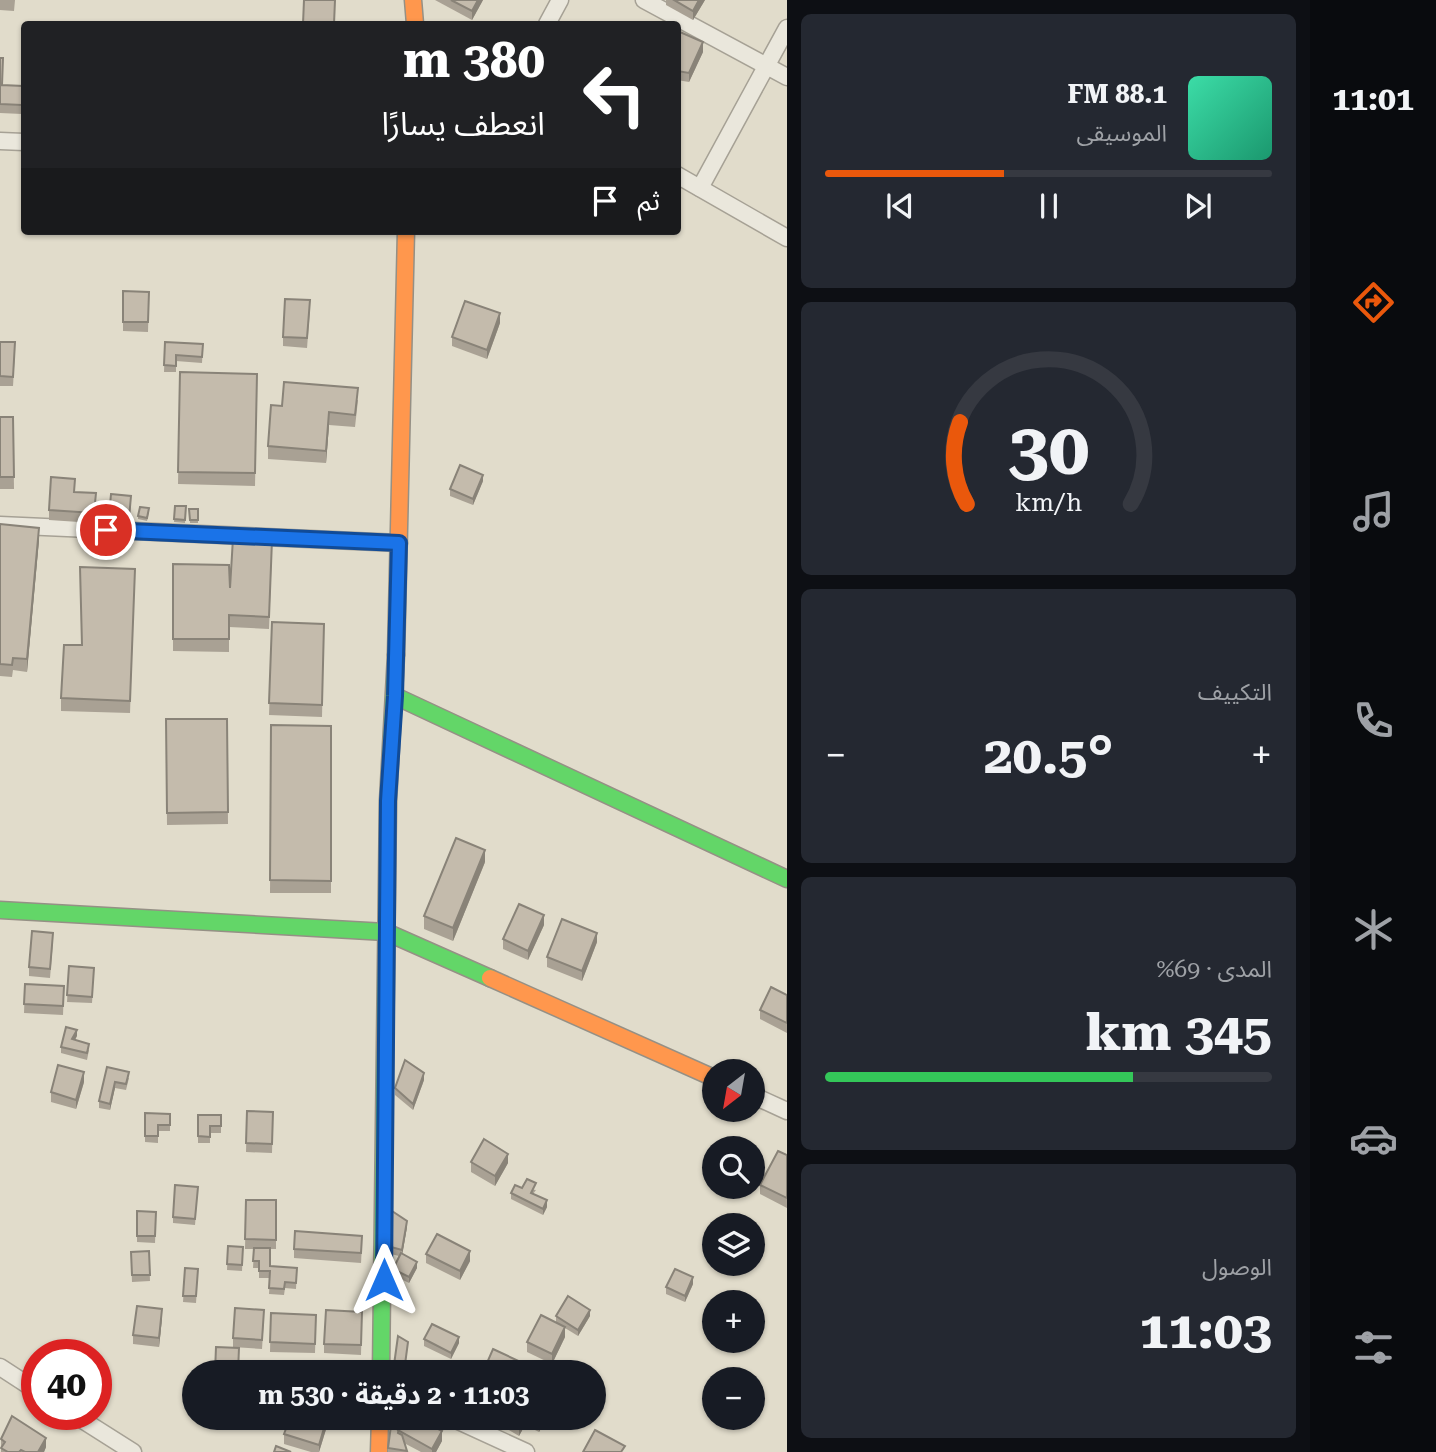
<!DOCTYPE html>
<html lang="ar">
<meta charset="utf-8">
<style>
body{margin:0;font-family:"Roboto Serif","Noto Sans Arabic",serif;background:#242831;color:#f1f3f6;direction:rtl;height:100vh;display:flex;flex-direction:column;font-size:26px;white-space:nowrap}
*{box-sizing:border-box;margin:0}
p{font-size:23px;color:#9ea1a6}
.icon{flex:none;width:38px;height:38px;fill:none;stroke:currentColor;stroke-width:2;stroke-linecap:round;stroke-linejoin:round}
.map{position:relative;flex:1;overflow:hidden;direction:ltr}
.panel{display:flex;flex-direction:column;gap:14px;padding:14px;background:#0d0f14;width:523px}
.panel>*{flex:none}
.top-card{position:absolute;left:21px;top:21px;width:660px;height:214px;border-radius:7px;box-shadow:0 2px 5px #0004;direction:rtl;background:#202124;color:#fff;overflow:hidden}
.needle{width:46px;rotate:211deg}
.buttons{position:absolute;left:702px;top:1059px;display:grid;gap:14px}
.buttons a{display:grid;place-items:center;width:63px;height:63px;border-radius:50%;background:#171b24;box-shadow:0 2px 5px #0004;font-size:35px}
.speed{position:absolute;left:21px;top:1339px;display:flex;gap:14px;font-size:35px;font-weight:700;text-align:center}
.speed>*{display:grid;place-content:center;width:91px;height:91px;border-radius:50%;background:#171b24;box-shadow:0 2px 5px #0004;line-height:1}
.speed .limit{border:10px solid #d22;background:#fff;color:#111}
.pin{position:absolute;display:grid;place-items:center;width:60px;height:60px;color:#fff;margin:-30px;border:4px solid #fff;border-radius:50%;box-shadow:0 2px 7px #0007}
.me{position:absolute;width:77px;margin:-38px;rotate:0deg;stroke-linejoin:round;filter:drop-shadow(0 0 5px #0008)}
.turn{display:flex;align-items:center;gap:24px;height:147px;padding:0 21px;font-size:32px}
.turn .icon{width:91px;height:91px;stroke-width:2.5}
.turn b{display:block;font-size:49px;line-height:60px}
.then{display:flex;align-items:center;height:66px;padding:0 21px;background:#0003;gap:14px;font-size:26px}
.big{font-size:52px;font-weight:700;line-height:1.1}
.panel .card{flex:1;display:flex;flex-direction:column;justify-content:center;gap:10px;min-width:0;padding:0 24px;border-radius:10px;background:#242831}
.panel .dial{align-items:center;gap:0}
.dial svg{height:182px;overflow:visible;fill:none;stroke:#363941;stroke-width:7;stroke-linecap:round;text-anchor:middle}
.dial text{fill:#f1f3f6;stroke:none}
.song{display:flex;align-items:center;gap:21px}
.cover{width:84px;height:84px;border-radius:10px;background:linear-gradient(135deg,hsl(160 70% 55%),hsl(160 70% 35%))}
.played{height:7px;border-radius:4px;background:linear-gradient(90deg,#ea580c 40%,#363941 40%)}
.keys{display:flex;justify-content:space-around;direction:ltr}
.heat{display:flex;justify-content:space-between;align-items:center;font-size:38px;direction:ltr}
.charge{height:10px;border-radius:5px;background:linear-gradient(90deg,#34c759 69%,#363941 0)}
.trip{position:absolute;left:182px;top:1360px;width:424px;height:70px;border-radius:35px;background:#171b24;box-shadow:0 2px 5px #0004;font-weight:700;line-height:70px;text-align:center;direction:rtl}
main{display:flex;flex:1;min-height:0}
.tab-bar{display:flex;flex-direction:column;width:126px;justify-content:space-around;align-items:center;background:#090b0e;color:#9ea1a6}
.tab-bar .icon{width:49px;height:49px}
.tab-bar .active{color:#ea580c}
.tab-bar b{font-size:32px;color:#f1f3f6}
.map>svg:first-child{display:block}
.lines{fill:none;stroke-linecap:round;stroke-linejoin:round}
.street-casing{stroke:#a6a195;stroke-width:19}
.fast-casing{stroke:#959085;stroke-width:19}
.slow-casing{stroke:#959085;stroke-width:19}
.street{stroke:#eae7dc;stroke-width:16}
.fast{stroke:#63d668;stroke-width:16}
.slow{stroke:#ff974d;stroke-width:16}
.wall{fill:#a9a194}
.shaded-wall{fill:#898378}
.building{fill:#c4bbac;stroke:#898378;stroke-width:2}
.route-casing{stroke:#114b97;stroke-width:18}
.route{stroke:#1a73e8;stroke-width:12}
</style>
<main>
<nav class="tab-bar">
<b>11:01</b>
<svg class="icon active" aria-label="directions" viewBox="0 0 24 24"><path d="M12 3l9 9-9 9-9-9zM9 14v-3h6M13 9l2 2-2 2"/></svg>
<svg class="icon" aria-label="music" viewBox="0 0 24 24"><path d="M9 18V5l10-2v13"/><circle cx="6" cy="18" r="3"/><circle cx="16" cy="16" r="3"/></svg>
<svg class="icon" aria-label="phone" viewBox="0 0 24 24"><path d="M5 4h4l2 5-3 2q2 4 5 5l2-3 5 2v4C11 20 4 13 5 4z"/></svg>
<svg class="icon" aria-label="climate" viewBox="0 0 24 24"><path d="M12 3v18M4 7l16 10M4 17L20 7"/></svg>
<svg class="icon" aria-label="car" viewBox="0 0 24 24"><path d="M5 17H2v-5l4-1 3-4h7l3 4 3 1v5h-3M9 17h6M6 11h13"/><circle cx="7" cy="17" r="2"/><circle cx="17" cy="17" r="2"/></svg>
<svg class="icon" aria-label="filters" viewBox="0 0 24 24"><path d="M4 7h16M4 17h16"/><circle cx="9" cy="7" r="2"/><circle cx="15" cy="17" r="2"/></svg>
</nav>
<section class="panel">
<div class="card">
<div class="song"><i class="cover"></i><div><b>88.1 FM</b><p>الموسيقى</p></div></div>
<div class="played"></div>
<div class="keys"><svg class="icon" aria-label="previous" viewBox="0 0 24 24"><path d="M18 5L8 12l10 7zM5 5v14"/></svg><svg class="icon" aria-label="pause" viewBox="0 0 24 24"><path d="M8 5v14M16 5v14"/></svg><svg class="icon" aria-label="next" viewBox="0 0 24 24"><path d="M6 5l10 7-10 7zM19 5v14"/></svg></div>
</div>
<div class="card dial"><svg viewBox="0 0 100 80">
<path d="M14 69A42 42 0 1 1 86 69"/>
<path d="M14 69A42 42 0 0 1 11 33" stroke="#ea580c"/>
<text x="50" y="56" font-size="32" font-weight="700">30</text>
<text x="50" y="72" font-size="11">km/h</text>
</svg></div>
<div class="card"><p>التكييف</p>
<div class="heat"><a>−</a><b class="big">20.5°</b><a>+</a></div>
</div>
<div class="card"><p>المدى · 69%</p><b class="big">345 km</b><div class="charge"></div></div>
<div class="card"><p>الوصول</p><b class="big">11:03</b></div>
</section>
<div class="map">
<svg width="787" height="1452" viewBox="0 0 787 1452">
<rect width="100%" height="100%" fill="#e1dccb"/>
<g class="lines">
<g class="street-casing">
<g id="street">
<polyline points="644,0 787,77"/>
<polyline points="547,24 560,0"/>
<polyline points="0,141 24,142"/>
<polyline points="677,175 787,238"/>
<polyline points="700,188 787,28"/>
<polyline points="0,525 399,543"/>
<polyline points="752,1095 787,1111"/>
<polyline points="0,1367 37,1391"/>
<polyline points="73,1414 133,1452"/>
<polyline points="452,1418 526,1452"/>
</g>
</g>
<g class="fast-casing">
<g id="fast">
<polyline points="395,696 787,879"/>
<polyline points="0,910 386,932 490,978"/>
<polyline points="381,1372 388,801 396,655"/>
</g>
</g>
<g class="slow-casing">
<g id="slow">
<polyline points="413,0 415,24"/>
<polyline points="396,655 406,231"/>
<polyline points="490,978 714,1078"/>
<polyline points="379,1452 380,1418"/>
</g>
</g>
<use href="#street" class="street"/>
<use href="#fast" class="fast"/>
<use href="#slow" class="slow"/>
</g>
<g class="wall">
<polygon points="0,0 15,0 14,11 0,10"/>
<polygon points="435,0 483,0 472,20"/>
<polygon points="666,0 705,0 693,20 666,5"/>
<polygon points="677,38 703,52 689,82 677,80"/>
<polygon points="0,58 3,85 23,86 22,114 0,113"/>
<polygon points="123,291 149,292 148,332 123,331"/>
<polygon points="310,310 307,348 283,346 283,337"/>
<polygon points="500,323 487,359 452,346 452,337"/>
<polygon points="0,342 15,351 13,386 0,386"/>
<polygon points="165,342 203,344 202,363 176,361 176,372 164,372"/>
<polygon points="180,372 257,374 255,486 178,484"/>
<polygon points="358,400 355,427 329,425 326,463 268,459 268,446 282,406"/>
<polygon points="0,417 13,417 14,489 0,489"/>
<polygon points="483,481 473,505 450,496 450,489"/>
<polygon points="75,492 96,502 94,523 49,520 49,510"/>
<polygon points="131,502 129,525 109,523 109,517"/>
<polygon points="175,506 186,506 185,523 174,522"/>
<polygon points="189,509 198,509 198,523 190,523"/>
<polygon points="149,512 147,521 138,519 138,516"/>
<polygon points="0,524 39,540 27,672 13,670 12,677 0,676"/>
<polygon points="272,552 269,629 229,627 229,652 173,651 173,564 230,588"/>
<polygon points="135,569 130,713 61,711 61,698 82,645"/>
<polygon points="272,622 324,624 322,717 269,715"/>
<polygon points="166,719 227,719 228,824 167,825"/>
<polygon points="271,725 331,726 331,893 270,893"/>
<polygon points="485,862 453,941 424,929 424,916"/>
<polygon points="544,925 528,960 503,949 503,939"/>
<polygon points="53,942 50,978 29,976 29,967"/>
<polygon points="597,942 582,981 547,967 547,957"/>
<polygon points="69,966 94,968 92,1003 67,1002"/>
<polygon points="25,984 64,986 63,1015 24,1013"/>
<polygon points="787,995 787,1033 760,1019 760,1010"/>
<polygon points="77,1036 74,1040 89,1050 87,1060 61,1053 61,1047"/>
<polygon points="107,1067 129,1078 126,1090 115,1088 110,1110 99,1108 99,1101"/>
<polygon points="424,1080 413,1110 395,1095 395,1088"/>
<polygon points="84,1082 76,1109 51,1102 51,1092"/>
<polygon points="247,1111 273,1112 272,1153 246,1152"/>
<polygon points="145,1113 170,1114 170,1131 158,1131 158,1143 145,1142"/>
<polygon points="198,1115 221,1115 221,1133 210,1133 210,1143 198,1143"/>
<polygon points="787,1155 787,1208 760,1194 760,1185"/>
<polygon points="471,1162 508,1163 495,1186 471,1172"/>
<polygon points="198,1187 195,1225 173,1223 173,1217"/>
<polygon points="522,1188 536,1190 533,1194 547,1207 543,1215 511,1199 511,1193"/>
<polygon points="246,1200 276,1200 276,1249 270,1249 270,1266 297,1268 296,1289 285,1288 284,1295 269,1294 270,1278 259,1278 259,1268 253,1268 254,1249 245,1249"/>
<polygon points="137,1211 156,1212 155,1243 137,1242"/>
<polygon points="392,1211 407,1227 402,1254 417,1268 409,1283 393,1275 393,1269 399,1256 391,1254"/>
<polygon points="362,1245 361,1263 294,1258 294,1249"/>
<polygon points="228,1246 243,1247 242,1271 227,1270"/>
<polygon points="149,1251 150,1281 132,1282 131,1252"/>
<polygon points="426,1254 470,1261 460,1280 426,1263"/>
<polygon points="185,1268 198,1269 196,1303 183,1302"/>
<polygon points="693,1284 685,1302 666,1294 666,1287"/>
<polygon points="362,1312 361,1355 324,1353 324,1344"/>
<polygon points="271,1313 316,1315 315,1353 270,1352"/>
<polygon points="556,1316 590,1316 578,1336 565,1328 565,1337 552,1364 527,1352 527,1342 556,1322"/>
<polygon points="162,1318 159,1347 133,1344 133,1335"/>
<polygon points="264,1319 262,1349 233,1347 233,1338"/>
<polygon points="424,1339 459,1343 451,1359 424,1346"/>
<polygon points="285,1418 328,1418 328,1423 319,1452 311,1452 284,1444 284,1434 287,1424 285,1422"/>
<polygon points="510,1418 547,1418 539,1432 525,1425 519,1436 507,1429 507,1423"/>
<polygon points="401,1425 442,1441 436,1452 421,1452 404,1443 407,1452 388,1452 388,1448"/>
<polygon points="1,1439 46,1447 44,1452 1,1452"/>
</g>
<g class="shaded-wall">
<polygon points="478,0 483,0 472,20 472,11"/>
<polygon points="699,0 705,0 693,20 693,11"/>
<polygon points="703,42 703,52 689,82 689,73"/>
<polygon points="500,313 500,323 487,359 487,350"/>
<polygon points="329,412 329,425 326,463 326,451"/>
<polygon points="483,475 483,481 473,505 473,499"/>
<polygon points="39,528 39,540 27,672 27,659"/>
<polygon points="485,850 485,862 453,941 453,928"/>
<polygon points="544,915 544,925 528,960 528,951"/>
<polygon points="597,933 597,942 582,981 582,971"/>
<polygon points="77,1030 77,1036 72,1046 72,1039"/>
<polygon points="84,1072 84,1082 76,1109 76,1100"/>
<polygon points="424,1073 424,1080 413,1110 413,1104"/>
<polygon points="115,1082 115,1088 110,1110 110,1104"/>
<polygon points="508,1154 508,1163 495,1186 495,1176"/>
<polygon points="547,1200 547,1207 543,1215 543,1209"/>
<polygon points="407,1221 407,1227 402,1256 402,1250"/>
<polygon points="470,1251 470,1261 460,1280 460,1271"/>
<polygon points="417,1262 417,1268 409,1283 409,1277"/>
<polygon points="693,1277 693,1284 685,1302 685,1296"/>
<polygon points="162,1309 162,1318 159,1347 159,1338"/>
<polygon points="590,1310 590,1316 578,1336 578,1330"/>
<polygon points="565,1327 565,1337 552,1364 552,1354"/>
<polygon points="459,1337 459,1343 451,1359 451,1353"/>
<polygon points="327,1418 328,1418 328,1423 319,1452 319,1445"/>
<polygon points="525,1418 525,1425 519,1436 519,1429"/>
<polygon points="543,1418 547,1418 539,1432 539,1426"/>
<polygon points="442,1431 442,1441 436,1452 432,1452 432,1449"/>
<polygon points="46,1438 46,1447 44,1452 38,1452"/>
</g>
<g class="building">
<polygon points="304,0 335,0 334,24 303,24"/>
<polygon points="451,0 478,0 472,11"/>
<polygon points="674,0 699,0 693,11"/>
<polygon points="680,32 703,42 689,73 677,71 677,38"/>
<polygon points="0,58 3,58 2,85 23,86 22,105 0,104"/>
<polygon points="123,291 149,292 148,322 123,322"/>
<polygon points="285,299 310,300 307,338 283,337"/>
<polygon points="465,301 500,313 487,350 452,337"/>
<polygon points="0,342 15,342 13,377 0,376"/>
<polygon points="165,342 203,344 202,357 176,355 176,366 164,365"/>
<polygon points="180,372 257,374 255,473 178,472"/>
<polygon points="284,382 358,388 355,415 329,412 326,451 268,446 271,405 282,406"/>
<polygon points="0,417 13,417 14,477 0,477"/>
<polygon points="460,465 483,475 473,499 450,489"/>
<polygon points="51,477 75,479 74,492 96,493 94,513 49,510"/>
<polygon points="111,494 131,496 129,518 109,517"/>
<polygon points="175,506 186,506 185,520 174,519"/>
<polygon points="140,507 149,508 147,518 138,516"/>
<polygon points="189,509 198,509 198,520 190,520"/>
<polygon points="0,524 39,528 27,659 13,658 12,665 0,664"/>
<polygon points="233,538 272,540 269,617 229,615 229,639 173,639 173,564 229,565 230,588"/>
<polygon points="80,567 135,569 130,701 61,698 64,645 82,645"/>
<polygon points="272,622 324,624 322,705 269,703"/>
<polygon points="166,719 227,719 228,812 167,813"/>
<polygon points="271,725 331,726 331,881 270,880"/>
<polygon points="456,838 485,850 453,928 424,916"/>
<polygon points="519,904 544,915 528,951 503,939"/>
<polygon points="562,919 597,933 582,971 547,957"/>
<polygon points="32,931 53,933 50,969 29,967"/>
<polygon points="69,966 94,968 92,997 67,995"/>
<polygon points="25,984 64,986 63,1006 24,1004"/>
<polygon points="771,987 787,995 787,1023 760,1010"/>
<polygon points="66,1027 77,1030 72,1039 89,1044 87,1053 61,1047"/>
<polygon points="405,1060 424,1073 413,1104 395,1088"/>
<polygon points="58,1065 84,1072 76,1100 51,1092"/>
<polygon points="107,1067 129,1072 126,1084 115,1082 110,1104 99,1101"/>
<polygon points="247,1111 273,1112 272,1144 246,1143"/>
<polygon points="145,1113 170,1114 170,1125 158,1125 158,1136 145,1136"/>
<polygon points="198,1115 221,1115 221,1126 210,1126 210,1137 198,1136"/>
<polygon points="484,1139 508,1154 495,1176 471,1162"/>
<polygon points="778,1151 787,1155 787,1198 760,1185"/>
<polygon points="527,1179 536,1183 531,1193 547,1200 543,1209 511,1193 515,1185 522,1188"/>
<polygon points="175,1185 198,1187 195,1219 173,1217"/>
<polygon points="246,1200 276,1200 276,1240 245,1239"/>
<polygon points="137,1211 156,1212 155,1236 137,1236"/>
<polygon points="392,1211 407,1221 402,1250 391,1247"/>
<polygon points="295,1231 362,1236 361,1253 294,1249"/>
<polygon points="437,1234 470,1251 460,1271 426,1254"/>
<polygon points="228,1246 243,1247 242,1265 227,1264"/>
<polygon points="254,1248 270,1248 270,1266 297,1268 296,1283 285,1282 284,1289 269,1288 270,1271 259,1271 259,1261 253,1261"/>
<polygon points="149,1251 150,1275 132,1275 131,1252"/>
<polygon points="401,1253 417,1262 409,1277 393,1269"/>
<polygon points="185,1268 198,1269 196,1296 183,1296"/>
<polygon points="675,1269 693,1277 685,1296 666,1287"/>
<polygon points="568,1296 590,1310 578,1330 556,1316"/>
<polygon points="722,1298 729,1302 720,1302"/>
<polygon points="137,1306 162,1309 159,1338 133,1335"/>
<polygon points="235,1308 264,1310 262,1340 233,1338"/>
<polygon points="326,1310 362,1312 361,1345 324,1344"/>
<polygon points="271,1313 316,1315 315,1344 270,1342"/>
<polygon points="541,1315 565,1327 552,1354 527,1342"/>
<polygon points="432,1324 459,1337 451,1353 424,1339"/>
<polygon points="398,1336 408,1342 404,1372 393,1372"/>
<polygon points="216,1347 239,1348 238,1372 215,1372"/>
<polygon points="493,1349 525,1364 522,1372 483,1372"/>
<polygon points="12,1416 46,1438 38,1452 25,1452 21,1450 19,1452 8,1452 1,1448 5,1442 1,1439"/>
<polygon points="290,1418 327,1418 319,1445 284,1434"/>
<polygon points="392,1418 401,1418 398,1433 402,1435 407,1451 388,1448"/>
<polygon points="405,1418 418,1418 442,1431 432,1449 398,1430"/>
<polygon points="510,1418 543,1418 539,1426 525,1418 519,1429 507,1423"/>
<polygon points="595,1430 625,1446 621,1452 583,1452"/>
<polygon points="276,1446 291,1452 274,1452"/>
</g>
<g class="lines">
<g class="route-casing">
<polyline id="route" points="106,530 399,543 395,696 388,801 384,1280"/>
</g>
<use href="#route" class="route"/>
</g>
</svg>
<div class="buttons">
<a><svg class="needle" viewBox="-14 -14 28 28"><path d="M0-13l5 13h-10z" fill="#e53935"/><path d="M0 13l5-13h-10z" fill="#9ea1a6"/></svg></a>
<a><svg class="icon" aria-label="search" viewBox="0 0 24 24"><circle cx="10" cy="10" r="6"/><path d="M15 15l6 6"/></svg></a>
<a><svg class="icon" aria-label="layers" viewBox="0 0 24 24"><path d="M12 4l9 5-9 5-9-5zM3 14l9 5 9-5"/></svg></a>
<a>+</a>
<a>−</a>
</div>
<div class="speed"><div class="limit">40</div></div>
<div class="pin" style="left:106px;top:530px;background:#d93025"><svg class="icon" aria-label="arrive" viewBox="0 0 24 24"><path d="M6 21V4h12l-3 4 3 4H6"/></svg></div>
<svg class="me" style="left:384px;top:1280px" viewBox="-20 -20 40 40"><path d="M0-17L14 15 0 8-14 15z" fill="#1a73e8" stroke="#fff" stroke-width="4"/></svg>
<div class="trip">11:03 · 2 دقيقة · 530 m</div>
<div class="top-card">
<div class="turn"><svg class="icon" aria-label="left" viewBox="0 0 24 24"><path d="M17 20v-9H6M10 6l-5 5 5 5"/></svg><div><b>380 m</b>انعطف يسارًا</div></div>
<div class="then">ثم<svg class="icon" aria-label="arrive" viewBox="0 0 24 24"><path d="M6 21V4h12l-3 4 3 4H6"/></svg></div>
</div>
</div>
</main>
